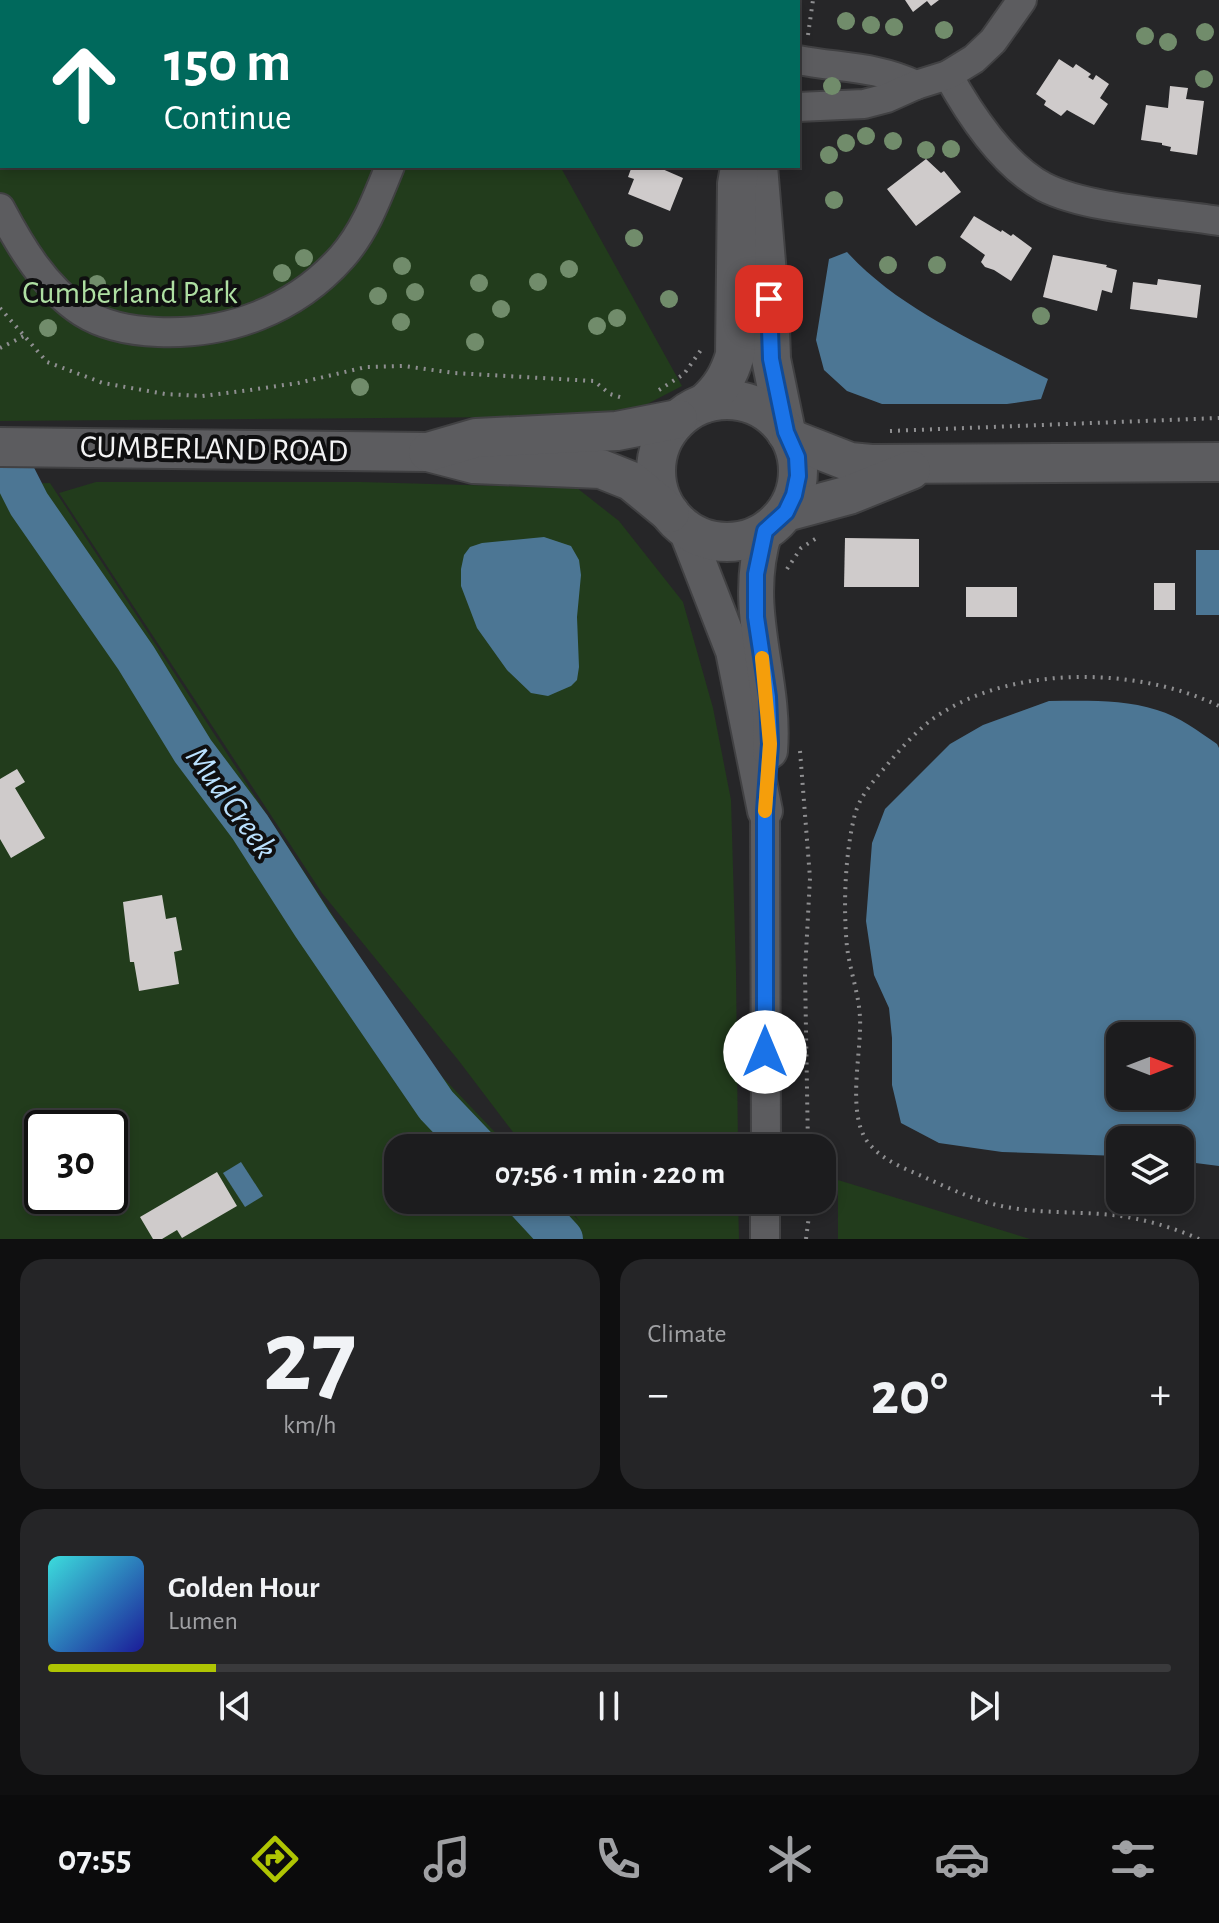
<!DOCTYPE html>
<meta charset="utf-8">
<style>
body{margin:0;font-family:"Alegreya Sans",sans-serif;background:#252527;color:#f1f3f6;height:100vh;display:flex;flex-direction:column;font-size:30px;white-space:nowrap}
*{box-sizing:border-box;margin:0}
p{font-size:26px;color:#a0a1a4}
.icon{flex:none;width:44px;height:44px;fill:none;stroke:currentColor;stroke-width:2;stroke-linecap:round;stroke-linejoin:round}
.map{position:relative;height:1239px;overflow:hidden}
.sheet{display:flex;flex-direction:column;gap:20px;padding:20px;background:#0f0f10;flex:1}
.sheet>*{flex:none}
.hud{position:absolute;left:0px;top:0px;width:800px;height:168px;box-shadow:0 4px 12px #0003,0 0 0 2px #3a3a3c;background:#00695c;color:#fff;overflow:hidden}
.needle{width:52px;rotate:90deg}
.controls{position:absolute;left:1106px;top:1022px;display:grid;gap:16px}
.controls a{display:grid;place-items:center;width:88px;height:88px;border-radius:16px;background:#1c1c1e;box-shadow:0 4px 12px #0003,0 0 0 2px #3a3a3c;font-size:40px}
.speed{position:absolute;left:24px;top:1110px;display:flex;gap:16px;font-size:40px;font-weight:700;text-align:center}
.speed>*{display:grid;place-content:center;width:104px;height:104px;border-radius:50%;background:#1c1c1e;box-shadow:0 4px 12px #0003,0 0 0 2px #3a3a3c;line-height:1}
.speed .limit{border:4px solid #111;border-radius:12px;background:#fff;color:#111}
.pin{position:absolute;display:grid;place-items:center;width:68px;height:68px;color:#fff;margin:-34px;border-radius:16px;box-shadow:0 4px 12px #0006}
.me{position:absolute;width:88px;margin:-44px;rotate:0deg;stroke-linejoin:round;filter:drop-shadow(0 0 6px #0008)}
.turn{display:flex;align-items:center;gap:28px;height:168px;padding:0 32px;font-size:36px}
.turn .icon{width:104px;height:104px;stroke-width:2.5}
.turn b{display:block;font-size:56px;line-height:68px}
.big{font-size:60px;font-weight:600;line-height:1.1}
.sheet .widget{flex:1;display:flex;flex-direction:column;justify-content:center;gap:12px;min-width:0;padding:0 28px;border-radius:24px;background:#252527}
.sheet .dial{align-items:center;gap:0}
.dial b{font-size:104px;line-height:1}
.song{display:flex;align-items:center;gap:24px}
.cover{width:96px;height:96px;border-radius:12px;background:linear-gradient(135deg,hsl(180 70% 55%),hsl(240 70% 35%))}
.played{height:8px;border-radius:4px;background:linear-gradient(90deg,#afc503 15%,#3a3a3c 15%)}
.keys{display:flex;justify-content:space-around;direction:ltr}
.heat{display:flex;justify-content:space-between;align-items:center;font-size:44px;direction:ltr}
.sheet .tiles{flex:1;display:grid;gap:20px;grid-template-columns:1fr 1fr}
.widget:last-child{grid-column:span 2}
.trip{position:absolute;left:384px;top:1134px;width:452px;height:80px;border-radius:24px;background:#1c1c1e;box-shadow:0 4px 12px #0003,0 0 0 2px #3a3a3c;font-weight:600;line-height:80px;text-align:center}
.tabs{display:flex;height:128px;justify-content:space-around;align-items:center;background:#0b0b0c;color:#a0a1a4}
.tabs .icon{width:56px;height:56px}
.tabs .current{color:#afc503}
.tabs b{font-size:36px;color:#f1f3f6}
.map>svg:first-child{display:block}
.green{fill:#223c1c;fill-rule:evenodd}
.water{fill:#4c7694;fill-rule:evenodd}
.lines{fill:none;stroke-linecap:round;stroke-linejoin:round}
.river{stroke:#4c7694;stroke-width:42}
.building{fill:#cfcbcb}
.minor-casing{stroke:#414143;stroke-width:32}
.tertiary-casing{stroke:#414143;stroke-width:38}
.secondary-casing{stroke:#414143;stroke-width:42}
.path{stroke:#8f8f91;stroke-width:4;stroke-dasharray:2 6;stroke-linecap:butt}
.minor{stroke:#5c5c5f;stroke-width:28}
.tertiary{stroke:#5c5c5f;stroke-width:34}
.secondary{stroke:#5c5c5f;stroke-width:38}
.tree{fill:#718c6b}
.route-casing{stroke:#114b97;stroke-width:20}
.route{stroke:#1a73e8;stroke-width:14}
.slow{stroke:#f59e0b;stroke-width:14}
.labels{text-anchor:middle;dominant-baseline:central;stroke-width:8;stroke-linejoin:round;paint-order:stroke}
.park-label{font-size:32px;fill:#aedfa2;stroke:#0f0f10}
.street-label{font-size:32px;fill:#f2f2f3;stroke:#0f0f10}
.water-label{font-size:34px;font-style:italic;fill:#bae1ff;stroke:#0f0f10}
</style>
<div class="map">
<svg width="1219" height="1239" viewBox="0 0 1219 1239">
<rect width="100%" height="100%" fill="#262628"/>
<g class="green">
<polygon points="0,0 507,0 508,2 2,2 2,166 560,166 682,386 624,416 0,421"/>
<polygon points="96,482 361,482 577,488 619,521 683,602 713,708 731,800 736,972 738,1148 525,1148 459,1061 322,893 59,493"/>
<path d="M50 483 430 1064 510 1148H398V1200H559L580 1222 564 1200H738L739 1239H0V484ZM42 1128H110V1196H42Z"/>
<polygon points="838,1180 1030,1239 838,1239"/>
</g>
<g class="water">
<path d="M847 252C900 310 979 343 1048 379L1041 399 1007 404H882L847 391 824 370 816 340 829 259Z"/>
<polygon points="544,537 571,546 579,560 581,575 577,617 579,667 577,680 571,686 548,696 531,693 507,670 477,628 461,586 461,569 464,555 470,547 482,543"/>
<rect x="1196" y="550" width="23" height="65"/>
<path d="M1049 701C1085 701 1122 699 1157 710 1179 716 1199 732 1217 744L1219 748V1166L1180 1161V1140H1120V1156L1002 1152 939 1143 901 1123 892 1085V1038L889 1008 874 975 866 921 872 843 885 809 950 744 983 725ZM1180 1036V1096H1120V1036Z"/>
<polygon points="241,1162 263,1196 245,1207 223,1173"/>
</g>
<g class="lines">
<g class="river">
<polyline points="0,447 29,504 136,658 193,751 250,827 313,925 436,1105 477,1148"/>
<polyline points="526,1200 562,1239"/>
</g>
</g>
<g class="building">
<polygon points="905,0 939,0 931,6 927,1 913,12"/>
<polygon points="1059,59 1073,68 1076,64 1091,74 1088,77 1093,80 1096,75 1109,84 1100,98 1108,104 1094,125 1067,110 1061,116 1044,105 1046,101 1036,94"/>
<polygon points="1170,86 1188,88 1186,99 1204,101 1197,155 1170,151 1171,147 1162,145 1162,143 1141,140 1146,105 1168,108"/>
<polygon points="926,159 941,173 944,171 961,192 916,226 887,189"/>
<polygon points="632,166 661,166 660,168 683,178 670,211 628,194 634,179 628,177"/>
<polygon points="974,216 1001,232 1002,230 1011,236 1013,234 1032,248 1011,281 994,270 985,267 981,262 985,255 960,237"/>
<polygon points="1053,255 1107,265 1106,267 1117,270 1112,293 1102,290 1097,311 1043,297"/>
<polygon points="1158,279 1201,285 1197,318 1130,309 1133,282 1157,285"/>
<polygon points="845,538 919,539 919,587 844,587"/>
<rect x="1154" y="583" width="21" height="27"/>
<rect x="966" y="587" width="51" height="30"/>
<polygon points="17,769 25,782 15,788 45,838 11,858 0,839 0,779"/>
<polygon points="162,895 166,919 176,917 182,950 174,952 179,984 139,991 134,962 130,962 123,902"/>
<polygon points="217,1172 237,1206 182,1238 177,1230 162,1239 153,1239 140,1217"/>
</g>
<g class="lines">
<g class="minor-casing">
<g id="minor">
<polyline points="562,2 562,0"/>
<path d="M798 60C840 68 876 66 916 85"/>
<path d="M948 75C969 113 1004 166 1044 187 1087 209 1170 213 1219 221"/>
<polyline points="798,107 864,104 887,98 916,85 948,75 974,59 993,41 1022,0"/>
<path d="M0 208C20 246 45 288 82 312 104 326 132 331 158 332 228 335 295 310 342 257 365 231 377 198 390 166"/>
<polyline points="765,811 766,1148"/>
<polyline points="765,1239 765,1200"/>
</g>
</g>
<g class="tertiary-casing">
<g id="tertiary">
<polyline points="686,530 733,651 765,811"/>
<path d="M765 531C740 611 776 674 770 751"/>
</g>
</g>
<g class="secondary-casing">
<g id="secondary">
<polyline points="763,2 764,0"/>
<polyline points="758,166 769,299 771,359 786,432"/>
<circle cx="727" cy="471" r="71"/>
<path d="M705 403C721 389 729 375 735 355L737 184 739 173"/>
<polyline points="791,439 850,462 871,464 1219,462"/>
<polyline points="0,447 428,452 474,464 601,469 631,481 670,513"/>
<polyline points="428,452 476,438 617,431 678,419"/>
<polyline points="786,512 849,495 911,470"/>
</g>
</g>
<g class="path">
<polyline points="808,35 813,0"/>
<polyline points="0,308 47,362 103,383 165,394 202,396 250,390 298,383 366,367 404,366 454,373 594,381 610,394 623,398"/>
<polyline points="0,348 24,336"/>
<polyline points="659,390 684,374 703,347"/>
<polyline points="890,431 1219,418"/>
<polyline points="787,569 801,548 820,536"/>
<polyline points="800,751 810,878 805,972 808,1148"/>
<polyline points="806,1239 811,1200"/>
<path d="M1199 1239C1172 1227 1141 1218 1112 1215 1074 1211 1034 1214 997 1205 972 1199 948 1188 924 1177 906 1169 886 1162 872 1147 844 1120 862 1054 860 1018 859 994 850 971 847 947 843 906 845 853 855 814 861 793 878 776 892 759 906 743 921 726 940 714 1016 665 1139 667 1219 706"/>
</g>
<use href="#minor" class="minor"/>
<use href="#tertiary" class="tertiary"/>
<use href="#secondary" class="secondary"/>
</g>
<g class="tree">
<circle cx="846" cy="21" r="9"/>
<circle cx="871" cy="25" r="9"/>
<circle cx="894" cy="27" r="9"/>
<circle cx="944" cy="30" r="9"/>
<circle cx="1205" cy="32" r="9"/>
<circle cx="1145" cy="36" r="9"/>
<circle cx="1168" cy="42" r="9"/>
<circle cx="1204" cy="79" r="9"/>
<circle cx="832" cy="86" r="9"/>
<circle cx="866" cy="136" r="9"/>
<circle cx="893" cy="141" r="9"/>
<circle cx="846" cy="143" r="9"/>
<circle cx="951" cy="149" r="9"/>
<circle cx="926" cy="150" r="9"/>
<circle cx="829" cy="155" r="9"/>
<circle cx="834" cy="200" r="9"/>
<circle cx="634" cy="238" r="9"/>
<circle cx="304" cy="258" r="9"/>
<circle cx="888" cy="265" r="9"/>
<circle cx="937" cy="265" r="9"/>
<circle cx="402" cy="266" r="9"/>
<circle cx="569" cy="269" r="9"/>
<circle cx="282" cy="273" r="9"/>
<circle cx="538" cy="282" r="9"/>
<circle cx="479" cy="283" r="9"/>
<circle cx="97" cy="284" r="9"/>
<circle cx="415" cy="292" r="9"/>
<circle cx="378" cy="296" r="9"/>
<circle cx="669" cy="299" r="9"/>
<circle cx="501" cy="309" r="9"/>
<circle cx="1041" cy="316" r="9"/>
<circle cx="617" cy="318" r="9"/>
<circle cx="401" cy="322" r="9"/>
<circle cx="597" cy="326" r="9"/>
<circle cx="48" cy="328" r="9"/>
<circle cx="475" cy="342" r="9"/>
<circle cx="360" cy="387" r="9"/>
</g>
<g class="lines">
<g class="route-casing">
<polyline id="route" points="765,1052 765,811 770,744 768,697 756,617 756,574 765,531 786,512 794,495 798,476 797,457 786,432 771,359 769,299"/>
</g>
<use href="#route" class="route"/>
<polyline class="slow" points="762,658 770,744 765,811"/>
</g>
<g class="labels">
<g class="park-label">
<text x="130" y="293">Cumberland Park</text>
</g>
<g class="street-label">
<text transform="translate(214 449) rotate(1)">CUMBERLAND ROAD</text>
</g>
<g class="water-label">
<text transform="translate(231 803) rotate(54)">Mud Creek</text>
</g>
</g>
</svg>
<div class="controls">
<a><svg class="needle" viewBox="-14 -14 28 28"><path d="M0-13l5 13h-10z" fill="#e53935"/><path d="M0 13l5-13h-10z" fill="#a0a1a4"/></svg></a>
<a><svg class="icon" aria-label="layers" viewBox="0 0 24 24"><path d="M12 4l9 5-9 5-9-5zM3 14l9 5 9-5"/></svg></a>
</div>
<div class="speed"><div class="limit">30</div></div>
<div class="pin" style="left:769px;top:299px;background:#d93025"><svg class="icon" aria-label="arrive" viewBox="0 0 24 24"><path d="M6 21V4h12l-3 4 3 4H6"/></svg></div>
<svg class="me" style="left:765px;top:1052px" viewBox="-20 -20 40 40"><circle r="19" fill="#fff"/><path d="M0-13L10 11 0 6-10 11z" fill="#1a73e8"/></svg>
<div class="trip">07:56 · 1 min · 220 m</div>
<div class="hud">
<div class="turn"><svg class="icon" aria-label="ahead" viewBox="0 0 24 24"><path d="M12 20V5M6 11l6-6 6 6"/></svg><div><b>150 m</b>Continue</div></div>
</div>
</div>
<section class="sheet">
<div class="tiles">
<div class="widget dial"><b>27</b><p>km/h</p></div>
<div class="widget"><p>Climate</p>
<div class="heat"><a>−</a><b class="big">20°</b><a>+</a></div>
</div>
<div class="widget">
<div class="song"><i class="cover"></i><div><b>Golden Hour</b><p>Lumen</p></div></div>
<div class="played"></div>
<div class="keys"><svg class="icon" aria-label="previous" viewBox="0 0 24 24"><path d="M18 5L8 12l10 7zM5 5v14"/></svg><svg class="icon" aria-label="pause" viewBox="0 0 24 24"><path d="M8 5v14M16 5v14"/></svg><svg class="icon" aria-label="next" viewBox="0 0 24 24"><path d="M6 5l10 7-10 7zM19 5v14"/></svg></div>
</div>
</div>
</section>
<nav class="tabs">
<b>07:55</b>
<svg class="icon current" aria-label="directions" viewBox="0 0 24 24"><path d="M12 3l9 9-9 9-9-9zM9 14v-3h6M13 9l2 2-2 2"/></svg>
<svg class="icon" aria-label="music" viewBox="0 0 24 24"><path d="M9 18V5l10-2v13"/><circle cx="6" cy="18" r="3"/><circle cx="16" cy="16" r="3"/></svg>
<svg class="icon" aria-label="phone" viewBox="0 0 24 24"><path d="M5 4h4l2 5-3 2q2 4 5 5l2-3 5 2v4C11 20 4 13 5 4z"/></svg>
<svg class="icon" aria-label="climate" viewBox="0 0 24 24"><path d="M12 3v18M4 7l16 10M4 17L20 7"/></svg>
<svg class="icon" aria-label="car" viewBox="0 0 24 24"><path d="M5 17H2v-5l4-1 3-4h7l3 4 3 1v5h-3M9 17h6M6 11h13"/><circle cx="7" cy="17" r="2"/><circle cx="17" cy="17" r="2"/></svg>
<svg class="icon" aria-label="filters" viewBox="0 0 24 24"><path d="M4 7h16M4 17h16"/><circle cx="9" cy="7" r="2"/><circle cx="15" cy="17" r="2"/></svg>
</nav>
